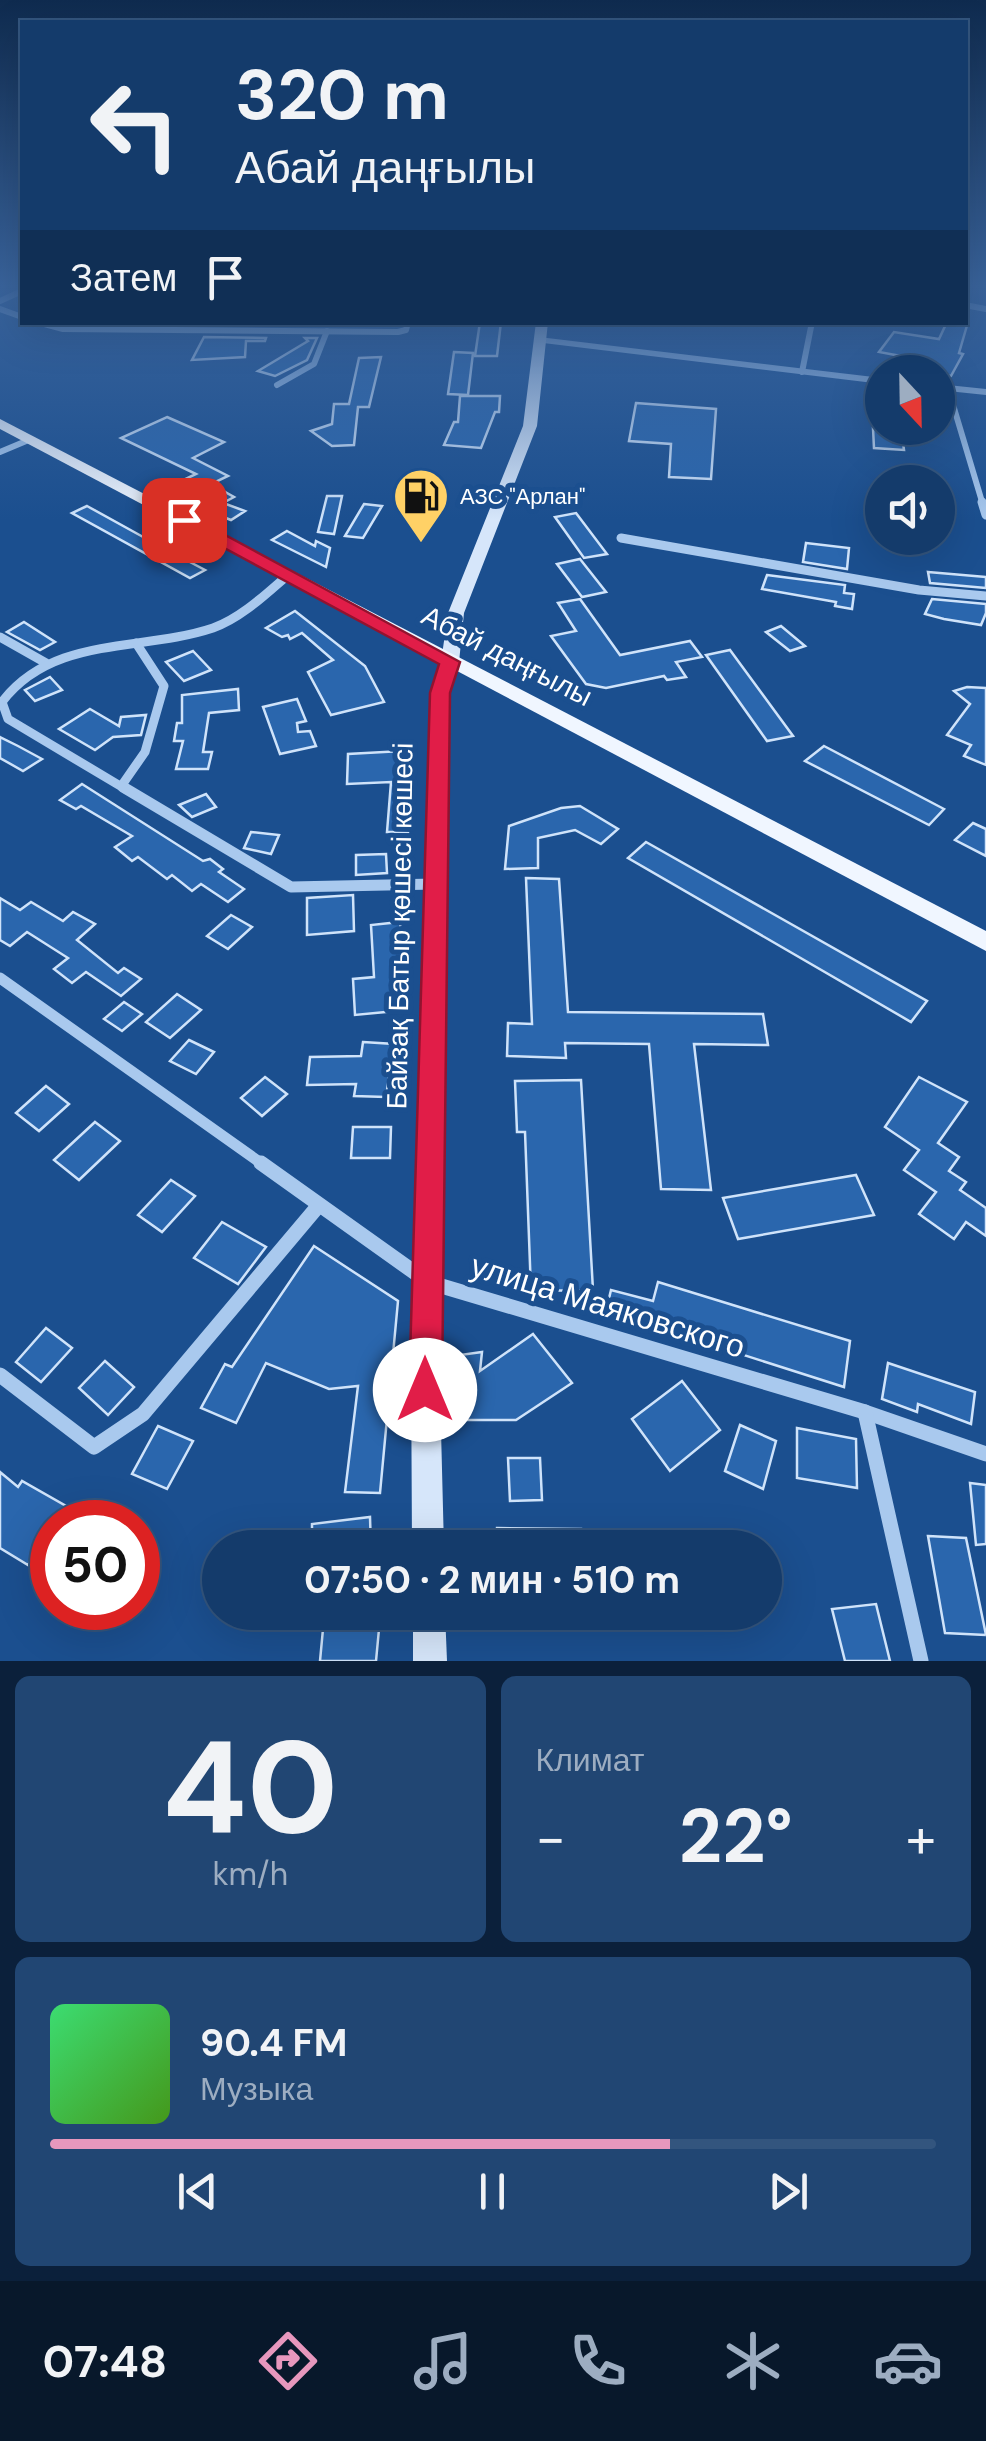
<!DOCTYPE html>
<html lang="ru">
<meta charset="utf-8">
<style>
body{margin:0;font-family:"DM Sans",sans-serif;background:#214673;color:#f1f3f6;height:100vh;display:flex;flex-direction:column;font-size:38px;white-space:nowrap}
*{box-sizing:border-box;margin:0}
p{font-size:32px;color:#9dadc1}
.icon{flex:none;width:55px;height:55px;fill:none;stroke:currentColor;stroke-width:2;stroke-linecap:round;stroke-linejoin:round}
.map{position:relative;height:1661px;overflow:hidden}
.panel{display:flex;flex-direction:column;gap:15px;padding:15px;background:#0b203b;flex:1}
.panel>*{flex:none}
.top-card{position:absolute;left:20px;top:20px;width:948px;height:305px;border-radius:0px;box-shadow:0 10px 40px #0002,0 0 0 2px #33557e;background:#143b6b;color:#f1f3f6;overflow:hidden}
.needle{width:65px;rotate:158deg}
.controls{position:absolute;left:865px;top:355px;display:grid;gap:20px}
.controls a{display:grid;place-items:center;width:90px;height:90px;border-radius:50%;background:#143b6b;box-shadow:0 10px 40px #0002,0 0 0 2px #33557e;font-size:50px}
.speed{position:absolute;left:30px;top:1500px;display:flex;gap:20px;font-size:50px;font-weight:700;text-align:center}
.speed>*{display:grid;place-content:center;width:130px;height:130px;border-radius:50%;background:#143b6b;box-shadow:0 10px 40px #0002,0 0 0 2px #33557e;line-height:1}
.speed .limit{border:15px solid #d22;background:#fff;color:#111}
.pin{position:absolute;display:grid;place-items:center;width:85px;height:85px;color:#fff;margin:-42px;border-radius:20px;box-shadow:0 5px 15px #0006}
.me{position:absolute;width:110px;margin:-55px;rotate:0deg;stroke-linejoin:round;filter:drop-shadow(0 0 8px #0008)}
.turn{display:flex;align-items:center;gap:35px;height:210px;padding:0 50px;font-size:45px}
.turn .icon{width:130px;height:130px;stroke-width:2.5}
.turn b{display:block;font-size:70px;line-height:85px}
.then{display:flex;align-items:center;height:95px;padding:0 50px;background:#0003;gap:20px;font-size:38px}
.big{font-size:75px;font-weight:700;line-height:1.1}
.panel .widget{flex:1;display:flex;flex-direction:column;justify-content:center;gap:15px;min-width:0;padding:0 35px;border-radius:15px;background:#214673}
.panel .dial{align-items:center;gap:0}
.dial b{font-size:130px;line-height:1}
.song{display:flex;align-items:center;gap:30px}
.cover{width:120px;height:120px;border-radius:15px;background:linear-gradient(135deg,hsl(140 70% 55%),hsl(100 70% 35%))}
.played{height:10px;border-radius:5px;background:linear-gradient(90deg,#e797bd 70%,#33557e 70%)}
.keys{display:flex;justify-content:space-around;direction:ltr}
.heat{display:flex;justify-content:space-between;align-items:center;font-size:55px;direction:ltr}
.panel .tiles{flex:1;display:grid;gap:15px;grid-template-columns:1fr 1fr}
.widget:last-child{grid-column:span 2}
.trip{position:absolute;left:202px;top:1530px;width:580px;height:100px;border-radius:50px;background:#143b6b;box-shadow:0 10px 40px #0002,0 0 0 2px #33557e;font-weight:700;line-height:100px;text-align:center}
.dock{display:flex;height:160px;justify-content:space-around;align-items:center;background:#08182b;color:#9dadc1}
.dock .icon{width:70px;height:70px}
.dock .selected{color:#e797bd}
.dock b{font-size:45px;color:#f1f3f6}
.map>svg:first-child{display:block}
.building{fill:#2a66ad;stroke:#cfe3fa;stroke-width:2.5}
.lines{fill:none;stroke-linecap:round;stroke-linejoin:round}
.minor-far3{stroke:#a9c9ee;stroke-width:6}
.minor-far2{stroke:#a9c9ee;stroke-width:9}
.minor-far1{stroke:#a9c9ee;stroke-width:11}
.minor{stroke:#a9c9ee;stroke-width:15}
.tertiary{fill:#a9c9ee;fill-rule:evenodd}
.secondary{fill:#d6e6fa;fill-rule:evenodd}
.primary{fill:#f0f6ff;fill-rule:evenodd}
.route{fill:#e11d48;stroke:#92132f;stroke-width:2.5}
.labels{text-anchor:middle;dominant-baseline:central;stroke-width:10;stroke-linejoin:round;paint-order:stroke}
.far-poi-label{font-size:22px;fill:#fff;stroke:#1b4f8f;text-anchor:start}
.street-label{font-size:28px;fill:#fff;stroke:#1b4f8f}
.near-street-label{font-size:32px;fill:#fff;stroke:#1b4f8f}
</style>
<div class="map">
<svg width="986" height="1661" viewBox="0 0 986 1661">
<rect width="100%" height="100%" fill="#1b4f8f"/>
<g class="building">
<polygon points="480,322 501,322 497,356 475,356"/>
<polygon points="947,322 968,322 959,353 963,354 951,376 901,368 906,357 879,352 894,332 939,339"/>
<polygon points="204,337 266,338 265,341 246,341 245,357 192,360"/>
<polygon points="305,338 317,338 307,360 275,376 258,371 308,341"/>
<polygon points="454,352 473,353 468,395 448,394"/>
<polygon points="381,357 369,407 358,407 354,445 332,446 311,431 332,424 334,404 349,404 359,358"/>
<polygon points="460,396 500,396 499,412 495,412 481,448 444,445 454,422 458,422"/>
<polygon points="636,403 716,409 711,479 669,477 671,444 629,441"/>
<polygon points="167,417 224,442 193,458 228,476 211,484 234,497 223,503 245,511 231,520 218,515 188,497 193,492 177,483 196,474 121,438"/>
<polygon points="873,428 901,428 904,450 874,448"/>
<polygon points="327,496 342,496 334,534 318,532"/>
<polygon points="364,504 382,506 363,538 345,536"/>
<polygon points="87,506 154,543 205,570 190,578 72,513"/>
<polygon points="576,513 607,554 584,558 555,517"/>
<polygon points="287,531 315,546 316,541 330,548 326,567 272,540"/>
<polygon points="806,543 849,548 847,569 803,562"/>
<polygon points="580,559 606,592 582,597 557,564"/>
<polygon points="928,572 986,577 986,588 930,583"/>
<polygon points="767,575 845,585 844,593 854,594 852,609 835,606 836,602 762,589"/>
<polygon points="580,599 620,655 690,641 702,657 676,662 686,677 667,680 664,676 606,688 586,684 551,636 576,631 558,603"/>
<polygon points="932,599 986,604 986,613 981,625 944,619 925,614"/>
<polygon points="295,611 365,666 384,702 331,715 308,672 333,660 302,633 290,639 288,635 282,637 266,628"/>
<polygon points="24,622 55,642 40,650 7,632"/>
<polygon points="781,626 805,646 790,651 766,632"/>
<polygon points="730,650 793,736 767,741 706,655"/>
<polygon points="193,651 211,670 184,681 166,662"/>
<polygon points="50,677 62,690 35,701 25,690"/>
<polygon points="967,687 986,688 986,765 964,756 971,745 947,735 970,704 954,691"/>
<polygon points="238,689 239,710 209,713 203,752 212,752 208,769 176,769 183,741 174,741 177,723 182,723 182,695"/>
<polygon points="297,699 306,721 297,723 298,732 310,731 316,746 280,754 263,707"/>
<polygon points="90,709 119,726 121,717 146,715 141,735 113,737 95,750 59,729"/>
<polygon points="0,737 18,746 42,759 23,771 0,758"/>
<polygon points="824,746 944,809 929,825 805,761"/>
<polygon points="402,751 404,802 410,802 408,832 387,832 391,782 347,784 348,754"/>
<polygon points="82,784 203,861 210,859 223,869 219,872 244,889 228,902 201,884 192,891 172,875 167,879 138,857 132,861 115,847 132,836 81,806 76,809 60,800"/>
<polygon points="206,794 216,807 192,817 179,805"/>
<polygon points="580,806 618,829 601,844 575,830 538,838 538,868 505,869 509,826 561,808"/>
<polygon points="973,823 986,829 986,856 955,840"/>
<polygon points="251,832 279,835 271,854 244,848"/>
<polygon points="646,842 927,1001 911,1022 628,858"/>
<polygon points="386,854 387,873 356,875 356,855"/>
<polygon points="526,878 559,879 568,1012 763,1014 768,1045 694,1044 711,1190 661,1189 649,1044 565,1043 566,1058 507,1056 508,1023 532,1024"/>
<polygon points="353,895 354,931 307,935 307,898"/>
<polygon points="0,898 20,910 31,902 63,921 73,912 95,924 77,940 118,973 124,968 141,979 121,996 86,972 72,983 54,969 68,958 27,932 10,946 0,940"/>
<polygon points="231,915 252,927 228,949 207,936"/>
<polygon points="400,922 406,1010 355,1015 353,979 374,977 371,925"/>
<polygon points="177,994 201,1010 170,1038 146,1022"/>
<polygon points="124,1002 142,1014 122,1031 104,1019"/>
<polygon points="189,1040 214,1052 196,1074 170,1061"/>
<polygon points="363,1042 394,1044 386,1097 354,1096 356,1084 307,1085 310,1057 361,1056"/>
<polygon points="265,1077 287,1094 262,1116 241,1098"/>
<polygon points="919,1077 967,1102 938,1143 959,1157 949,1171 966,1182 960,1190 986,1208 986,1236 966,1222 954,1239 919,1214 936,1192 904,1170 919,1150 885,1127"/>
<polygon points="581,1080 593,1290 531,1291 525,1132 517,1132 515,1081"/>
<polygon points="46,1086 69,1104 39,1131 16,1113"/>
<polygon points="95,1122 120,1141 79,1180 54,1160"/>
<polygon points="353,1127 391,1127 390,1158 351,1158"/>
<polygon points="856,1175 874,1215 738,1239 723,1198"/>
<polygon points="171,1180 195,1196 162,1232 138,1215"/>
<polygon points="222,1222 266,1247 238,1284 194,1258"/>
<polygon points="314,1246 398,1301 380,1493 345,1492 358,1386 329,1389 266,1363 236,1423 201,1408 225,1364 232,1367"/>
<polygon points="658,1282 850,1341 844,1387 606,1311 611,1290 653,1301"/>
<polygon points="46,1328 72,1348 41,1382 16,1362"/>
<polygon points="533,1334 572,1383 516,1420 461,1420 460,1355 482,1352 480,1371"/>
<polygon points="105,1361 134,1387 108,1415 79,1388"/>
<polygon points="888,1363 975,1392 971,1424 918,1404 917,1412 882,1399"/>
<polygon points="682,1381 720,1430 670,1471 632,1419"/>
<polygon points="740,1425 776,1441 763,1489 725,1471"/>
<polygon points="158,1426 193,1441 167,1489 132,1474"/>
<polygon points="797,1428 856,1439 857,1488 797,1478"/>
<polygon points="508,1458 540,1458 542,1500 510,1501"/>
<polygon points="0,1472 18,1487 22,1481 66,1506 28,1565 0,1548"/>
<polygon points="970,1483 986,1485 986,1544 976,1545"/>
<polygon points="370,1517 371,1548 312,1548 312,1524"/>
<polygon points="497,1528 581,1529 581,1548 496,1548"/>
<polygon points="928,1536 966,1538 986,1635 945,1633"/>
<polygon points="876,1604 890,1661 845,1661 832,1609"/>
<polygon points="323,1629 379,1629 376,1661 320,1661"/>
</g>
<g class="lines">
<g class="minor-far3">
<polyline points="0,301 22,291"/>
<polyline points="965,305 986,309"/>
<polyline points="0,309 22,317"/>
<polyline points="37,322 63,329 398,332 406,330 408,322"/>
<polyline points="802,372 812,322"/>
<polyline points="277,385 314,364 327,331"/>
<polyline points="948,388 983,505"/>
<polyline points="0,452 31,439"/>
</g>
<g class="minor-far2">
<polyline points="982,502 986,515"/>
<polyline points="621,538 919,590 986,596"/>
<polyline points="0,637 46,663"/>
<polyline points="122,785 145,752 164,686 136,643"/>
<path d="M127 790 8 719 2 702C53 635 141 652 213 628 241 618 266 594 288 575"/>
</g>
<g class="minor-far1">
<polyline points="123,787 291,887 435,884"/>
<polyline points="0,978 265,1166"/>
</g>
<g class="minor">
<polyline points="261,1163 428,1282 865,1412 986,1454"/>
<polyline points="0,1375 94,1447 143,1414 319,1205"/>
<polyline points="865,1412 921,1661"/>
</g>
<g class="tertiary">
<polygon points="539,337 882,378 882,384 535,342 534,340"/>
<polygon points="938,384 986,389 986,395 938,390"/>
</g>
<g class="secondary">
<polygon points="536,322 548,322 537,426 464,613 459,662 449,693 439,1351 444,1548 412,1548 411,1351 431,693 441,662 448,613 523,426"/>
<polygon points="413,1612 445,1612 447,1661 413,1661"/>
</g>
<polygon class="primary" points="0,419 986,931 986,951 0,429"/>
</g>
<linearGradient id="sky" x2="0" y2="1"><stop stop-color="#0f2b4f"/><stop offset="0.55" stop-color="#39639b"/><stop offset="1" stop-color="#39639b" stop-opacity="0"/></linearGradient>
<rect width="986" height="520" fill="url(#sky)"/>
<polygon class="route" points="178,516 190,516 460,662 450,693 442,1390 437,1402 425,1407 414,1402 409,1390 430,693 439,664 178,523"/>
<defs>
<g id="fuel-pin" transform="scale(2.875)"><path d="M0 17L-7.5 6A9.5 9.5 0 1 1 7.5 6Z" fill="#ffd166" stroke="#1b4f8f"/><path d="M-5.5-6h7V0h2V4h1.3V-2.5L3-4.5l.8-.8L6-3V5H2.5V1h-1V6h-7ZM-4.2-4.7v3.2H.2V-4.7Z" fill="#111"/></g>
</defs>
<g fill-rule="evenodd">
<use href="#fuel-pin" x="421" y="496"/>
</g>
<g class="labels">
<g class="far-poi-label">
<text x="460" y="496">АЗС "Арлан"</text>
</g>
<g class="street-label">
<text transform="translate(507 656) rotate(27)">Абай даңғылы</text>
<text transform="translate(400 926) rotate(-89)">Байзақ Батыр қөшесі көшесі</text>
</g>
<g class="near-street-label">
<text transform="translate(608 1306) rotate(17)">улица Маяковского</text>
</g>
</g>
</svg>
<div class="controls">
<a><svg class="needle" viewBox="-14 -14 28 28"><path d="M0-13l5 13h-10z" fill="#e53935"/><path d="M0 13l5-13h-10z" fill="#9dadc1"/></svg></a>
<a><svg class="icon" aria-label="sound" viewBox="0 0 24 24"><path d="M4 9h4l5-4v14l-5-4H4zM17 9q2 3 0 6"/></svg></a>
</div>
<div class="speed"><div class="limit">50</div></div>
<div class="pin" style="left:184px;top:520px;background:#d93025"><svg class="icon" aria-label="arrive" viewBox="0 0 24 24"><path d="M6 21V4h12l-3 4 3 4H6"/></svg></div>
<svg class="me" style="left:425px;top:1390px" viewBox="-20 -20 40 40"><circle r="19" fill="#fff"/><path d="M0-13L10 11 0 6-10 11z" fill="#e11d48"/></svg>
<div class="trip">07:50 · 2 мин · 510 m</div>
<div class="top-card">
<div class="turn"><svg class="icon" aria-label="left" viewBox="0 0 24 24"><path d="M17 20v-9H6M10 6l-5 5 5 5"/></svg><div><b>320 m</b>Абай даңғылы</div></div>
<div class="then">Затем<svg class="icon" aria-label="arrive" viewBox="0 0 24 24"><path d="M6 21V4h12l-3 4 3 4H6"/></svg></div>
</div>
</div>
<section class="panel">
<div class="tiles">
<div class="widget dial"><b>40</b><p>km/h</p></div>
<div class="widget"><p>Климат</p>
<div class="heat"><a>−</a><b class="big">22°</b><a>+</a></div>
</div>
<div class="widget">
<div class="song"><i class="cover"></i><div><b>90.4 FM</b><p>Музыка</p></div></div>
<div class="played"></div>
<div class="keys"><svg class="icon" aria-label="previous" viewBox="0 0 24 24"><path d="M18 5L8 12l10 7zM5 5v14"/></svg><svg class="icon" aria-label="pause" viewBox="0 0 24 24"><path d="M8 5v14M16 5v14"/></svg><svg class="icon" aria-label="next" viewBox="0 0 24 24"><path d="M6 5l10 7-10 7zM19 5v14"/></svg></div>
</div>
</div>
</section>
<nav class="dock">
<b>07:48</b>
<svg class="icon selected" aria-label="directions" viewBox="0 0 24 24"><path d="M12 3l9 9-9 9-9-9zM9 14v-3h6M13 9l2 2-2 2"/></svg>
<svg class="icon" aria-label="music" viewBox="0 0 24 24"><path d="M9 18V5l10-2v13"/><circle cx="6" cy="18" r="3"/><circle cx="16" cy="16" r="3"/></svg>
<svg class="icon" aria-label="phone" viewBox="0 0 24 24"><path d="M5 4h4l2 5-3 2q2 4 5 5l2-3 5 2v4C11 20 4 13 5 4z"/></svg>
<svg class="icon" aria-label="climate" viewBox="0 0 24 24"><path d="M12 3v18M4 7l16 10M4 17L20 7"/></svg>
<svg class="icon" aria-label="car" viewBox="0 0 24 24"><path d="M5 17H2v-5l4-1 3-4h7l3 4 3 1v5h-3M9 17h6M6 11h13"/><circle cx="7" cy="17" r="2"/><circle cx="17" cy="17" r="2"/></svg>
</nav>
